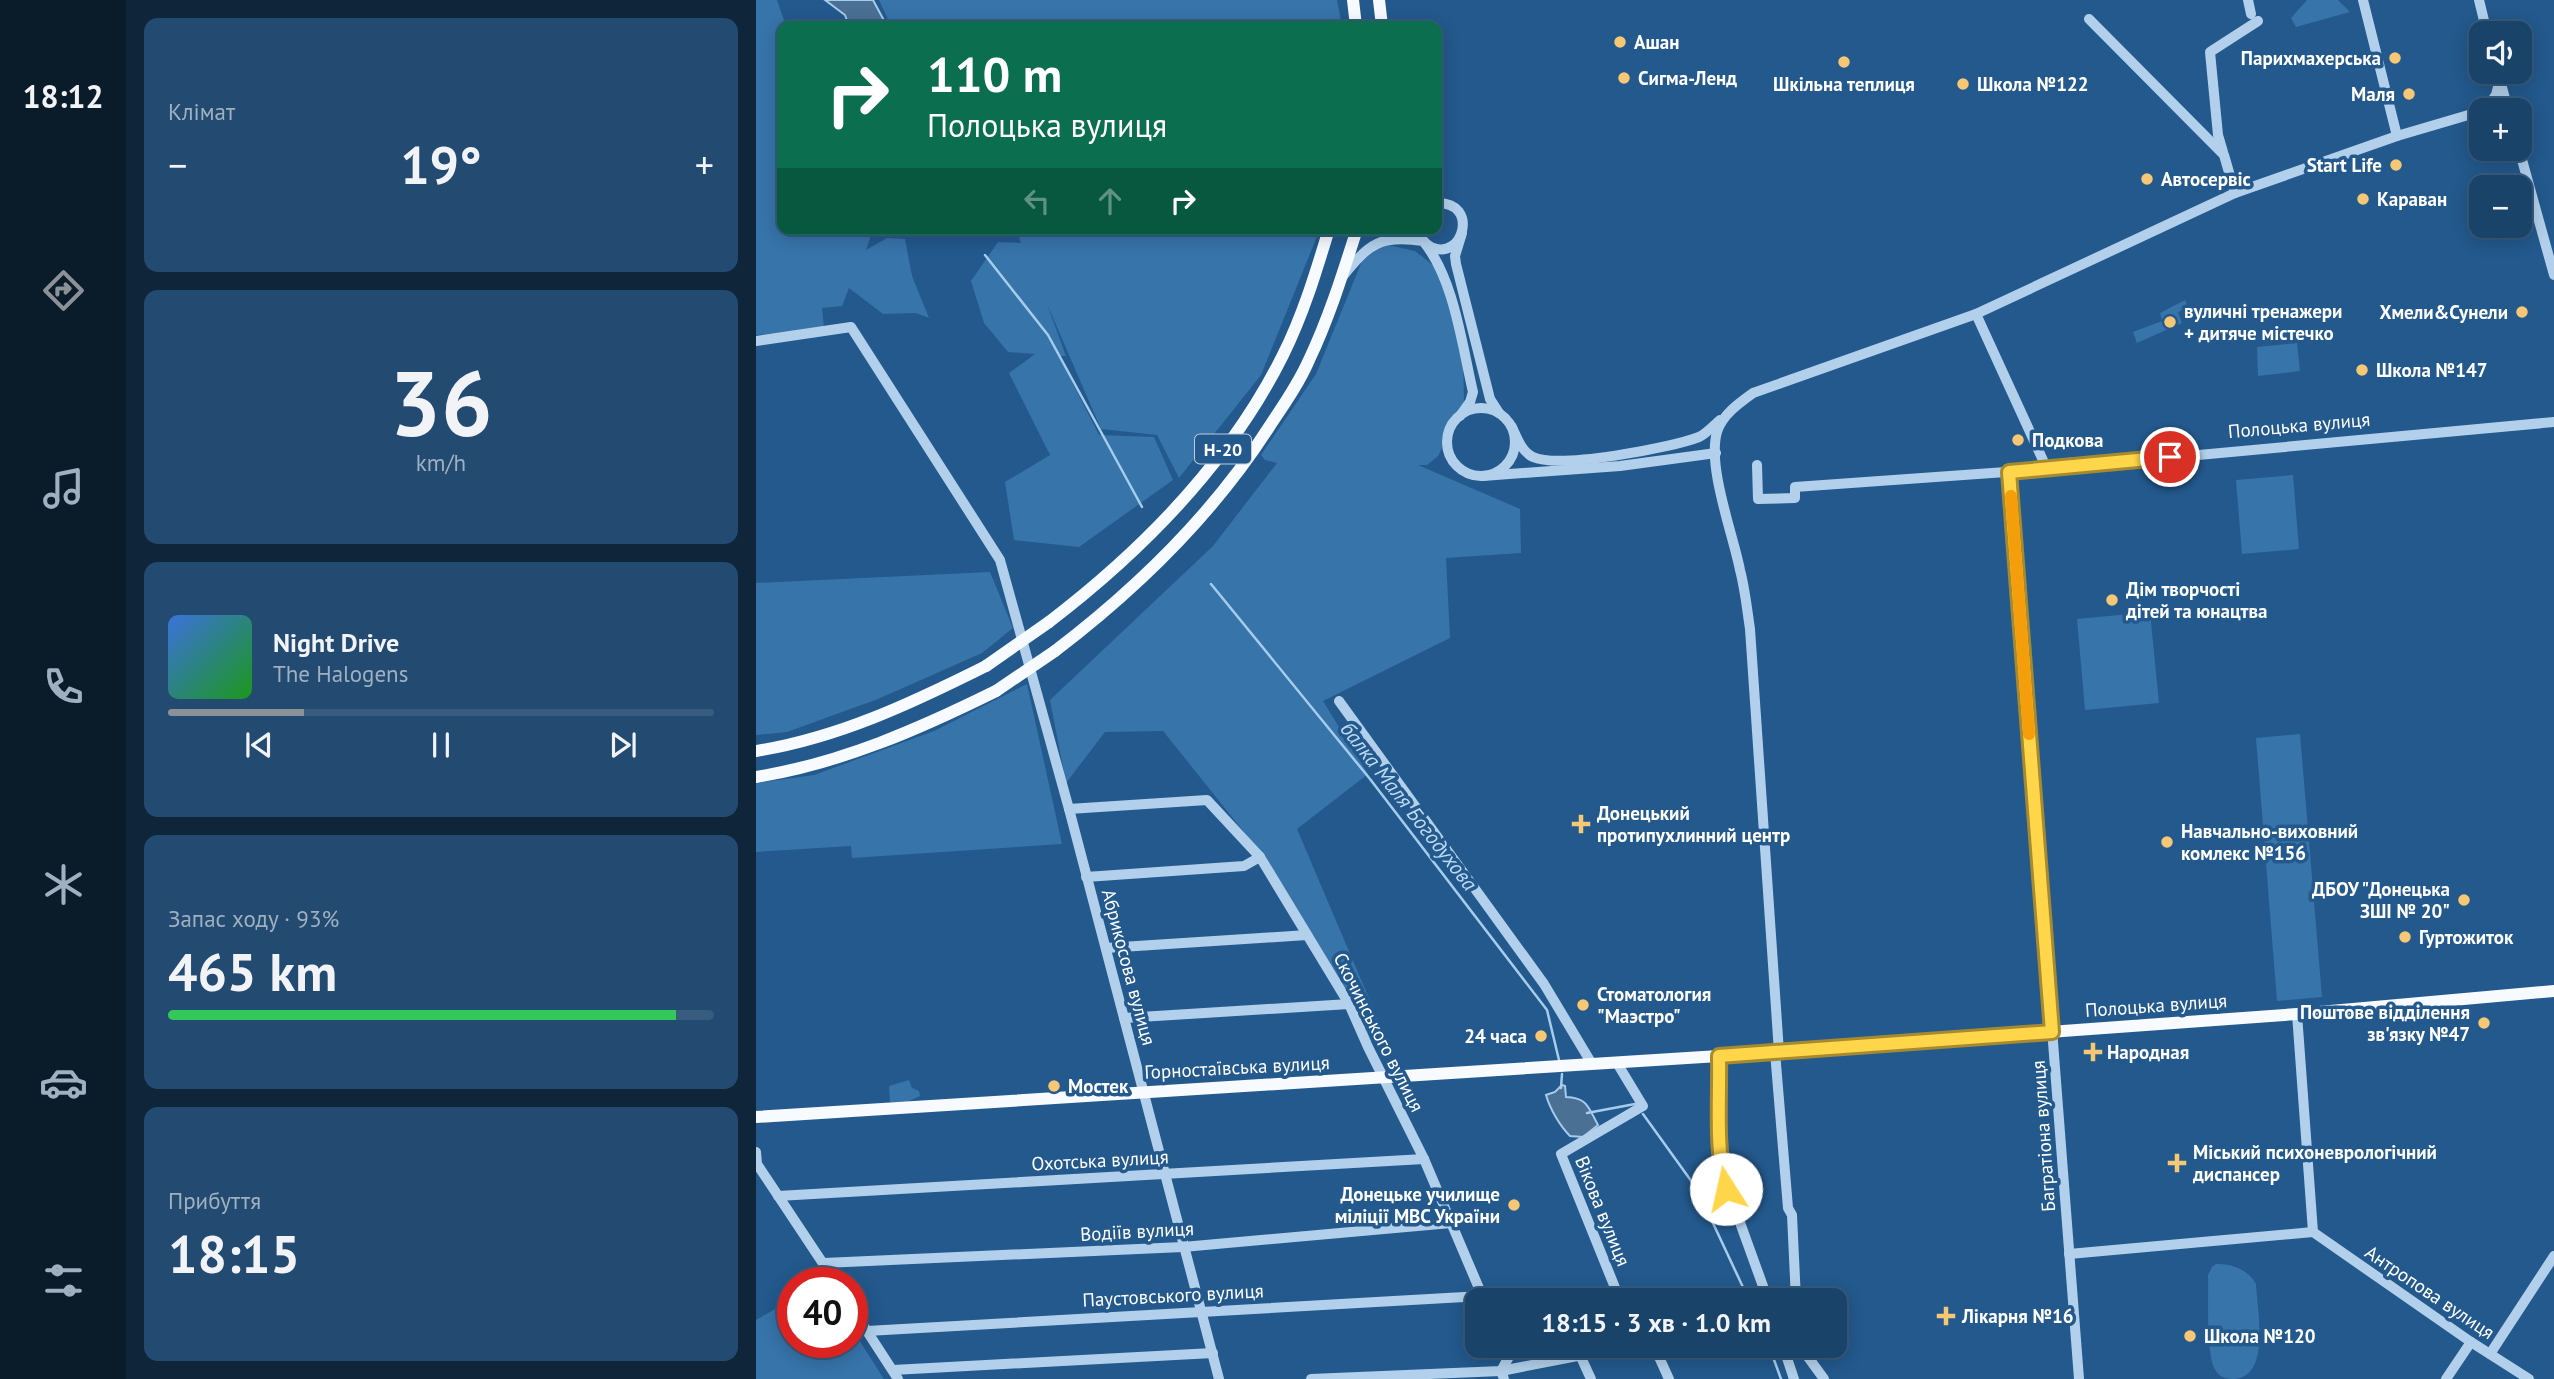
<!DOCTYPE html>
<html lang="uk">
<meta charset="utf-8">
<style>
body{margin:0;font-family:"PT Sans",sans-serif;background:#234a70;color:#f1f3f6;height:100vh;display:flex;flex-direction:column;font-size:26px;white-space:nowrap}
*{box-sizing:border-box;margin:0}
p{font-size:23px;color:#9fb0c1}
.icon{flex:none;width:38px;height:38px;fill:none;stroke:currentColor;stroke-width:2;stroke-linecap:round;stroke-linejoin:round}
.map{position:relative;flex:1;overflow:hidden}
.drawer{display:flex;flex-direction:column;gap:18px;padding:18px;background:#0e253a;width:630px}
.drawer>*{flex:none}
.banner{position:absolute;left:21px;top:21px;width:665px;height:214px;border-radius:14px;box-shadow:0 4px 18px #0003,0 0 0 2px #385c7e;background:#0b6e4f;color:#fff;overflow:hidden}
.buttons{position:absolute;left:1713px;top:21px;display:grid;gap:14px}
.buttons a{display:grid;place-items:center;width:63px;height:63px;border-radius:14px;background:#1a436a;box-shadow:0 4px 18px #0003,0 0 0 2px #385c7e;font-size:35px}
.speed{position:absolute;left:21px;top:1267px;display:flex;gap:14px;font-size:35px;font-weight:700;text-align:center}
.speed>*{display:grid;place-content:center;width:91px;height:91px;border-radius:50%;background:#1a436a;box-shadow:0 4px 18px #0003,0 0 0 2px #385c7e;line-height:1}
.speed .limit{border:10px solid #d22;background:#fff;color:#111}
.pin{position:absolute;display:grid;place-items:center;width:60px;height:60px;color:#fff;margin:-30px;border:4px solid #fff;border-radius:50%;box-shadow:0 2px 7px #0007}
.me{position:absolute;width:77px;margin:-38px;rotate:350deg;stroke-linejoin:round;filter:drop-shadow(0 0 5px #0008)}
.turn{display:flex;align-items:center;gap:24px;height:147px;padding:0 35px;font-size:32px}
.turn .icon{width:91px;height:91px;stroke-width:2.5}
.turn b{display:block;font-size:49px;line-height:60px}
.lanes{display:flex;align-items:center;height:66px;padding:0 35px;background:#0003;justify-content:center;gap:35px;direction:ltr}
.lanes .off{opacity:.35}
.big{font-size:52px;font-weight:700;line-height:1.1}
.drawer .widget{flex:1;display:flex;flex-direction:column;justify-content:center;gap:10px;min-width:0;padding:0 24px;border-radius:14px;background:#234a70}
.drawer .dial{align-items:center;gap:0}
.dial b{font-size:91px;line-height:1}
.song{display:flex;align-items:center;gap:21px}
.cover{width:84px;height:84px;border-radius:10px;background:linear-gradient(135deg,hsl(220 70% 55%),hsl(120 70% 35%))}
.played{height:7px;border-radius:4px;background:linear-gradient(90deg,#8c9099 25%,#385c7e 25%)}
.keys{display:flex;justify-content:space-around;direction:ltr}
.heat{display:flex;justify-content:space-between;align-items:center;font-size:38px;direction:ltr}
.charge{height:10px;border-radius:5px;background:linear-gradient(90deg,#34c759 93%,#385c7e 0)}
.trip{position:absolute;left:709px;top:1288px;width:382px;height:70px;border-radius:14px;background:#1a436a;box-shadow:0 4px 18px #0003,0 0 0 2px #385c7e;font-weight:700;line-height:70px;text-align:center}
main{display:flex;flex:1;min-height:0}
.menu{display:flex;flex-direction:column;width:126px;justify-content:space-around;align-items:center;background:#0a1b2a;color:#9fb0c1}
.menu .icon{width:49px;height:49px}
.menu .on{color:#8c9099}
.menu b{font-size:32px;color:#f1f3f6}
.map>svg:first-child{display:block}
.green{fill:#3774aa}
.water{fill:#4a7094;stroke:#a6ccec;stroke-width:2}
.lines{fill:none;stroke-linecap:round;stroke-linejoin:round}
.stream{stroke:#a6ccec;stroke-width:2.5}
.minor{stroke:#b2d0eb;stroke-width:10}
.major{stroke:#f7fafe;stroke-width:12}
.major-bridge{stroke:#f7fafe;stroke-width:12}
.route-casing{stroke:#a68a30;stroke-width:18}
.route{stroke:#ffd54a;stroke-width:12}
.slow{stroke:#f59e0b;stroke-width:12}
.poi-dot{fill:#f6c775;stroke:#23598d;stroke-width:2.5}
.labels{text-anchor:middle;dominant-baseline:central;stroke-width:7;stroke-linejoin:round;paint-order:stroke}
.shield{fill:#23598d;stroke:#bdcddd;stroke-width:2}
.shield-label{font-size:18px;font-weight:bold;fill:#fff}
.poi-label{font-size:19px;font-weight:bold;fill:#fff;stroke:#23598d;text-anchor:start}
.street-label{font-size:19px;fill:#fff;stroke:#23598d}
.water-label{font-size:21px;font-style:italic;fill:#bedaf2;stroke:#23598d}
</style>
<main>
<nav class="menu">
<b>18:12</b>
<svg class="icon on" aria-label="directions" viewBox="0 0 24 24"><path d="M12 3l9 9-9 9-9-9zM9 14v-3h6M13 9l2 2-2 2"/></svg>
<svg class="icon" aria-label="music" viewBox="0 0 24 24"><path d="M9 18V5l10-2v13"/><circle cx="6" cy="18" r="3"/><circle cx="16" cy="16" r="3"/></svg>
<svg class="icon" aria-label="phone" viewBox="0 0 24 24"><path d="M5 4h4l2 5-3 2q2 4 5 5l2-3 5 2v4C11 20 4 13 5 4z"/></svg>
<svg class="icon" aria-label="climate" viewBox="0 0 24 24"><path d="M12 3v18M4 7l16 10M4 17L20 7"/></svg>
<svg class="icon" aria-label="car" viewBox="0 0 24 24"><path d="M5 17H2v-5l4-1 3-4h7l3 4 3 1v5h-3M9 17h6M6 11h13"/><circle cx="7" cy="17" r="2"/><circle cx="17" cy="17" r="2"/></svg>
<svg class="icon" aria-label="filters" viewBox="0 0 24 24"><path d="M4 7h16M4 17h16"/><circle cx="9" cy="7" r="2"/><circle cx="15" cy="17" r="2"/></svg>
</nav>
<section class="drawer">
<div class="widget"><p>Клімат</p>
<div class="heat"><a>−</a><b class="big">19°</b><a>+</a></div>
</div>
<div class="widget dial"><b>36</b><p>km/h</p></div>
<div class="widget">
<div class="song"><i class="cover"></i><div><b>Night Drive</b><p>The Halogens</p></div></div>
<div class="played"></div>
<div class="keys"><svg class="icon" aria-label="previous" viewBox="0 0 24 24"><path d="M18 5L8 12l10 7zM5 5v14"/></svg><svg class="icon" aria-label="pause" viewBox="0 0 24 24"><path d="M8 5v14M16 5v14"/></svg><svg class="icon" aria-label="next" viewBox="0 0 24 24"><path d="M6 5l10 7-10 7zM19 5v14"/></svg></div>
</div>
<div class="widget"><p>Запас ходу · 93%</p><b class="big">465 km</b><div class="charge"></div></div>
<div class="widget"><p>Прибуття</p><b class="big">18:15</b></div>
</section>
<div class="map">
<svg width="1798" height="1379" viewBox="0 0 1798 1379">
<rect width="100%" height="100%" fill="#23598d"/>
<g class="green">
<polygon points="0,0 21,0 30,26 26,26 26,229 117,229 110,250 131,238 149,239 156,276 173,318 160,313 127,314 93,288 86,306 66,308 68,328 0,335"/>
<polygon points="123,0 581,0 586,26 135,26"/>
<polygon points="1551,0 1582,0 1594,12 1540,27 1535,18"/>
<polygon points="260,229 564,229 505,375 423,478 401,435 345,429 291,304 310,356 303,356 343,435 398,437 417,480 323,547 258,540 249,482 294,455 253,373 279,354 252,352 228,323 215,281 242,242 265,243"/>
<polygon points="628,244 659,251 682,269 707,352 708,405 682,456 671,465 662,465 764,509 765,553 690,558 694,638 567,701 612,774 541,829 632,1043 614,1041 508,857 407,731 349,732 310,783 294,700 457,546 521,463 509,460 505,455 560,374 606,261"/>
<polygon points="1429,300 1432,308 1422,312 1426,323 1381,343 1377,332 1406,321 1404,313"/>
<polygon points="1541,343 1544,371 1502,376 1501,347"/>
<polygon points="1537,475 1543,549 1486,554 1480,480"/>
<polygon points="234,572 257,628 226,653 122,699 31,732 0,735 0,583"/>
<polygon points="1394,612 1403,703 1329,710 1321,619"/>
<polygon points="271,684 306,844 96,858 95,846 0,852 0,783 58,775 178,731"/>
<polygon points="1544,734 1566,997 1521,1001 1500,738"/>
<polygon points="153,1080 156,1088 163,1091 164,1096 147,1104 134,1102 133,1086"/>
<path d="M1460 1264C1475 1263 1493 1270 1500 1284 1501 1309 1515 1376 1479 1379 1472 1379 1464 1378 1460 1371 1449 1355 1453 1296 1452 1275L1456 1267Z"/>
<polygon points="37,1299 37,1342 96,1342 96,1329 128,1379 0,1379 0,1320"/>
</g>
<g class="water">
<polygon points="69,0 117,0 131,26 93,26 89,15"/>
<path d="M806 1085 809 1086 810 1097C832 1098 832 1107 842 1125L827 1137 814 1136C804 1126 794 1109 790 1095L799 1092Z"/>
</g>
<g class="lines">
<g class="stream">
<polyline points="229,255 292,335 386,507"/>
<polyline points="455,584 614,779 791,1010 803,1060"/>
<polyline points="805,1088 806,1074"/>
<polyline points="831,1113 879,1104"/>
<polyline points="887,1114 941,1189 993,1300"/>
<polyline points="1013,1346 1025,1379"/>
</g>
<g class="minor">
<polyline points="1492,0 1495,14"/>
<polyline points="1607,0 1641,136"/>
<polyline points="1723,0 1731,33"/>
<polyline points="1333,19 1468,155 1479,193"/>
<polyline points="1742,72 1752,110"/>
<polyline points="1729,110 1740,95 1743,83"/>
<polyline points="1763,149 1798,275"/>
<polyline points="1467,152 1462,135 1454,52 1502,21"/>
<path d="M662 229C664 237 667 243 675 247 707 262 724 202 681 203"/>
<polyline points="706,233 699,256 700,264 734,399 743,413"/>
<path d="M587 276C614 243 624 235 667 241 698 278 706 345 717 392L714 402 704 416"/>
<polyline points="1220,314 1291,469"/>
<polyline points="0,341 95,327 244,560 313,809 463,1379"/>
<circle cx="725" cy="442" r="34"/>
<path d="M756 427C761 438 766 452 777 457 803 469 915 448 943 437 951 433 958 425 964 420"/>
<polyline points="1001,465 1002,499 1039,498 1039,487 1291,469 1798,422"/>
<polyline points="1253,472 1323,1379"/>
<polyline points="727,476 864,466 960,453"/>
<polyline points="583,701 788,984 836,1064"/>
<polyline points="313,809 451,800 504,857 593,1004 612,1047 668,1159 728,1300"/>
<polyline points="330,877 488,866 504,857"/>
<polyline points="350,948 551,935"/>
<polyline points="1541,1014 1557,1232 1715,1342 1773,1379"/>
<polyline points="368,1018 593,1004"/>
<polyline points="1019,1052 1032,1208 1036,1215 1040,1300"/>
<path d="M1023 1052 994 629C991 609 989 589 984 570 977 534 951 467 961 432 966 415 983 403 997 393L1220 314 1479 193 1641 136 1726 111"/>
<polyline points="963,1056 965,1170 1012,1300"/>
<polyline points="861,1063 887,1106 805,1154 864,1300"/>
<polyline points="0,1152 1,1164 80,1283"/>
<polyline points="22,1196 668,1159"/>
<polyline points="1313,1254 1557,1232"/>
<polyline points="68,1263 427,1247 695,1223"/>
<polyline points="96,1308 142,1379"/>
<polyline points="111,1331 726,1296"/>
<polyline points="885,1346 903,1357 913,1379"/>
<polyline points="1027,1346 1038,1379"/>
<polyline points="1044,1346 1068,1379"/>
<polyline points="1734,1354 1798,1256"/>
<polyline points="824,1355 835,1379"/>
<polyline points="137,1370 457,1353"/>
<polyline points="555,1379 745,1371 873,1346"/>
<polyline points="748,1379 745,1371 754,1355 750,1346"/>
<polyline points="1690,1379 1715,1342"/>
</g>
<g class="major">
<polyline points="597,0 600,26"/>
<polyline points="623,0 626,26"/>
<path d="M293 622C387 550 474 462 527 355 547 315 560 272 573 229"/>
<path d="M299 651C383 587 458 514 515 424 529 403 543 383 553 360 573 318 587 273 601 229"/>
<path d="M0 751C82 738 156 703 230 666"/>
<path d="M0 777C86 763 163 729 240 691"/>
<polyline points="0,1117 963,1056 1541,1014 1798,991"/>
</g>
<g class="major-bridge">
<polyline points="230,666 293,622"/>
<polyline points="240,691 299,651"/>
</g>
</g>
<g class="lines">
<g class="route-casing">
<path id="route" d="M970 1189C959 1147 964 1100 963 1056L1296 1032 1253 472 1414 457"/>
</g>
<use href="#route" class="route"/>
<polyline class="slow" points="1255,496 1273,734"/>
</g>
<g class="poi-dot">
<circle cx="864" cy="42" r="7"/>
<circle cx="1639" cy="58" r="7"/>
<circle cx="1088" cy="62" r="7"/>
<circle cx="868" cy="78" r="7"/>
<circle cx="1207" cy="84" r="7"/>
<circle cx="1653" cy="94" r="7"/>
<circle cx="1640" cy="165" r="7"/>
<circle cx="1391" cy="179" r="7"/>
<circle cx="1607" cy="199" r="7"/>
<circle cx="1766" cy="312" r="7"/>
<circle cx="1414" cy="322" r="7"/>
<circle cx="1606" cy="370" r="7"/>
<circle cx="1262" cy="440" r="7"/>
<circle cx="1356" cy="600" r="7"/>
<path d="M821.5 813.5h7v7h7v7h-7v7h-7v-7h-7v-7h7z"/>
<circle cx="1411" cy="842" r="7"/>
<circle cx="1708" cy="900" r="7"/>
<circle cx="1649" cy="937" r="7"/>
<circle cx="827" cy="1005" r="7"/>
<circle cx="1728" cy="1023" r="7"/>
<circle cx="785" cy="1036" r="7"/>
<path d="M1333.5 1041.5h7v7h7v7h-7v7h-7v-7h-7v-7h7z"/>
<circle cx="298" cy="1086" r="7"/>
<path d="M1417.5 1152.5h7v7h7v7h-7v7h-7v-7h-7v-7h7z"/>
<circle cx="758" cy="1205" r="7"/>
<path d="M1186.5 1305.5h7v7h7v7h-7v7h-7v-7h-7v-7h7z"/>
<circle cx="1434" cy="1336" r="7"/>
</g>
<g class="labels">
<rect class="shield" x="439" y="434.5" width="56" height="29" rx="5"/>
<g class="shield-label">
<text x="467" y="449">Н-20</text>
</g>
<g class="poi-label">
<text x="878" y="42">Ашан</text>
<text x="1625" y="58" text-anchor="end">Парихмахерська</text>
<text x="882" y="78">Сигма-Ленд</text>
<text x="1088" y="84" text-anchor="middle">Шкільна теплиця</text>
<text x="1221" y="84">Школа №122</text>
<text x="1639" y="94" text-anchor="end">Маля</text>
<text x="1626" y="165" text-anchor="end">Start Life</text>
<text x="1405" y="179">Автосервіс</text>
<text x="1621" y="199">Караван</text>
<text x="1428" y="311">вуличні тренажери<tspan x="1428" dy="22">+ дитяче містечко</tspan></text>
<text x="1752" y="312" text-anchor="end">Хмели&amp;Сунели</text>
<text x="1620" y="370">Школа №147</text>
<text x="1276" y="440">Подкова</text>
<text x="1370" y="589">Дім творчості<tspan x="1370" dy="22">дітей та юнацтва</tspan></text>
<text x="841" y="813">Донецький<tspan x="841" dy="22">протипухлинний центр</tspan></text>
<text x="1425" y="831">Навчально-виховний<tspan x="1425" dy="22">комлекс №156</tspan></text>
<text x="1694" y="889" text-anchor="end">ДБОУ "Донецька<tspan x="1694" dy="22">ЗШІ № 20"</tspan></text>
<text x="1663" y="937">Гуртожиток</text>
<text x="841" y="994">Стоматология<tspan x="841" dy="22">"Маэстро"</tspan></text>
<text x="1714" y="1012" text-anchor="end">Поштове відділення<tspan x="1714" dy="22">зв'язку №47</tspan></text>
<text x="771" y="1036" text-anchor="end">24 часа</text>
<text x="1351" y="1052">Народная</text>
<text x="312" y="1086">Мостек</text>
<text x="1437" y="1152">Міський психоневрологічний<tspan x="1437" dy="22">диспансер</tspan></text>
<text x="744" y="1194" text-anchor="end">Донецьке училище<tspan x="744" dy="22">міліції МВС України</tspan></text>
<text x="1206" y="1316">Лікарня №16</text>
<text x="1448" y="1336">Школа №120</text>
</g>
<g class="street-label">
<text transform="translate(1543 425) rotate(-5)">Полоцька вулиця</text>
<text transform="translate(373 967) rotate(75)">Абрикосова вулиця</text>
<text transform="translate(1400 1005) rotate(-4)">Полоцька вулиця</text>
<text transform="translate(623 1032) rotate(63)">Скочинського вулиця</text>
<text transform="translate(481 1067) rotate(-3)">Горностаївська вулиця</text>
<text transform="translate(1287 1136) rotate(-94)">Багратіона вулиця</text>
<text transform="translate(344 1160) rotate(-3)">Охотська вулиця</text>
<text transform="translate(847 1211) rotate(68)">Вікова вулиця</text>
<text transform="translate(381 1231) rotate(-3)">Водіїв вулиця</text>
<text transform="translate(1674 1292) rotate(34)">Антропова вулиця</text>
<text transform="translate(417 1295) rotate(-3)">Паустовського вулиця</text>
</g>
<g class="water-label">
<text transform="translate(653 806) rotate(52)">балка Маля Богодухова</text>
</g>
</g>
</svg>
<div class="buttons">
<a><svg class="icon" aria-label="sound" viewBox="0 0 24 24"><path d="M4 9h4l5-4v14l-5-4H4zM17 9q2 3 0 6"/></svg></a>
<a>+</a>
<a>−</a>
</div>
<div class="speed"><div class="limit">40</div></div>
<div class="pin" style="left:1414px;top:457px;background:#d93025"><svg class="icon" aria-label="arrive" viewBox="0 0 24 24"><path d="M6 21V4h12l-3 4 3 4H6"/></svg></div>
<svg class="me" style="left:970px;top:1189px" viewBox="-20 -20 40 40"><circle r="19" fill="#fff"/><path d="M0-13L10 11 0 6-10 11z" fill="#ffd54a"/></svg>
<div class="trip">18:15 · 3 хв · 1.0 km</div>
<div class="banner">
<div class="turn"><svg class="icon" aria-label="right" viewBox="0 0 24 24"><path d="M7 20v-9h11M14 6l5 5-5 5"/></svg><div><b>110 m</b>Полоцька вулиця</div></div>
<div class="lanes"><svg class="icon off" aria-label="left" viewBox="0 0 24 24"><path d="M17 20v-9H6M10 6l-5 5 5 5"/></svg><svg class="icon off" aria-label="ahead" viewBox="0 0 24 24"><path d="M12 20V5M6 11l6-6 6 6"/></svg><svg class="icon" aria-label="right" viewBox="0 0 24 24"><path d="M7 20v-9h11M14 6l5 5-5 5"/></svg></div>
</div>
</div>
</main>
